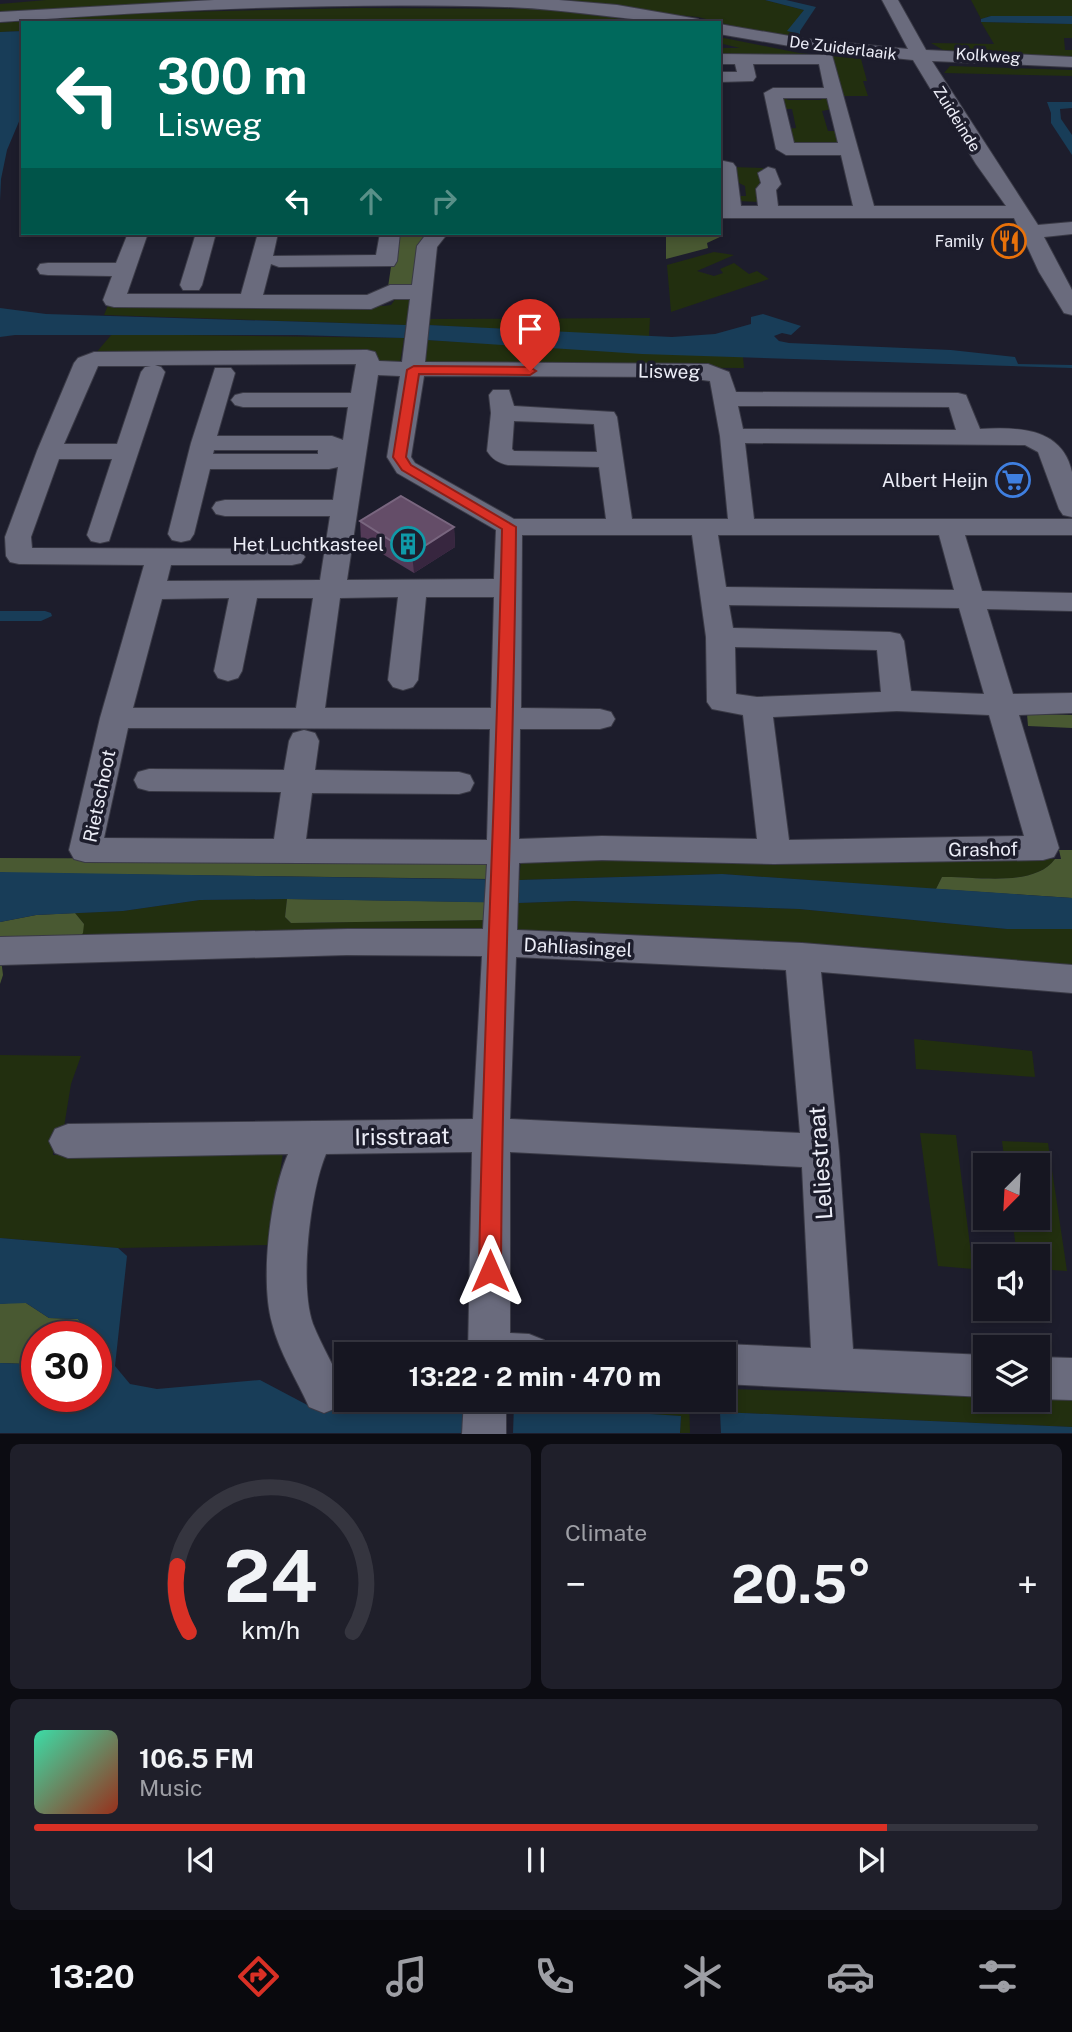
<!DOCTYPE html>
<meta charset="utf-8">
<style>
body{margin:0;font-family:"Public Sans",sans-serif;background:#1f1f2a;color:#f1f3f6;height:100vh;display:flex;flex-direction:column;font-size:26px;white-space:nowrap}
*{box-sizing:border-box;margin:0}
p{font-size:23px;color:#9e9fa5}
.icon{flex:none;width:38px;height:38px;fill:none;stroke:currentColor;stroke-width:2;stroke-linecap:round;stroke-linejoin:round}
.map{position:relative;height:1434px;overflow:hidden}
.side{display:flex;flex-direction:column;gap:10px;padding:10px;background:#0c0c12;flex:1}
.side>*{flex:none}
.banner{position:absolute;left:21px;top:21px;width:700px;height:214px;border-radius:0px;box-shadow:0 4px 10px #0003,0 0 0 2px #35353f;background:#00695c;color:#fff;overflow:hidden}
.needle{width:46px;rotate:204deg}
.controls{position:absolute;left:973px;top:1153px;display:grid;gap:14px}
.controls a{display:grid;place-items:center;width:77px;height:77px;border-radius:0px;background:#161621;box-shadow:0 4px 10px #0003,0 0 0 2px #35353f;font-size:35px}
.speed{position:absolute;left:21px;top:1321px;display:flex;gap:14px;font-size:35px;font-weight:700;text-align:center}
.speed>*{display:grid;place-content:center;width:91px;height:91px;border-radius:50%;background:#161621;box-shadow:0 4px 10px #0003,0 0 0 2px #35353f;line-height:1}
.speed .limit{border:10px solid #d22;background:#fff;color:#111}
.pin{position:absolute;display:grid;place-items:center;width:60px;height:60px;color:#fff;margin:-72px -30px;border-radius:50% 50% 50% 0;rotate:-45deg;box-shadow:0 0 7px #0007}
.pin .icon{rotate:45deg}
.me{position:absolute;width:77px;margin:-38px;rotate:0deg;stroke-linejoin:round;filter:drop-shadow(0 0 5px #0008)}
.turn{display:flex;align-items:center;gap:24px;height:147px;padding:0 21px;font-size:32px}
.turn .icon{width:91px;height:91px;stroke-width:2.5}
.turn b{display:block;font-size:49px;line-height:60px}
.lanes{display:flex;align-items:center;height:66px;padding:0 21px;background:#0003;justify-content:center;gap:35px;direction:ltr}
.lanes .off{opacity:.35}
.big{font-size:52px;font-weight:700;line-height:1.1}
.side .widget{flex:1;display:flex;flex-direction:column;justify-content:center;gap:10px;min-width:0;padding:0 24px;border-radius:10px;background:#1f1f2a}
.side .dial{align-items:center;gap:0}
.dial svg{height:182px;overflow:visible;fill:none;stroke:#35353f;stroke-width:7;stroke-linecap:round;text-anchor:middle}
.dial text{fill:#f1f3f6;stroke:none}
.song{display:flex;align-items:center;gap:21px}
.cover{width:84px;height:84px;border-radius:10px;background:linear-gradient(135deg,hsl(160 70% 55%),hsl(10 70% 35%))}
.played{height:7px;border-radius:4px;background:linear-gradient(90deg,#d93025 85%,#35353f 85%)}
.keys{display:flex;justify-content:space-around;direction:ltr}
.heat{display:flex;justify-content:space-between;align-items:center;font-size:38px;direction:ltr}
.side .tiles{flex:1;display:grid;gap:10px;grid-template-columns:1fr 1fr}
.widget:last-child{grid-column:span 2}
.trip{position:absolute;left:334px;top:1342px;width:402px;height:70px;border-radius:0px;background:#161621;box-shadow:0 4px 10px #0003,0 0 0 2px #35353f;font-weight:700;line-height:70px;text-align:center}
.tabs{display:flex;height:112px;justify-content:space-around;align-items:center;background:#09090d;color:#9e9fa5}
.tabs .icon{width:49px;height:49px}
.tabs .active{color:#d93025}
.tabs b{font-size:32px;color:#f1f3f6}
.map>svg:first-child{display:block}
.green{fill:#222f0f}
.forest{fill:#495932}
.water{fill:#183d58}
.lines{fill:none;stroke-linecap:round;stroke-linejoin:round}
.minor-casing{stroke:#3a3a46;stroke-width:2}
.minor{fill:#6a6b7d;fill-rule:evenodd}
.wall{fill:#533a57}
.shaded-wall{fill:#37263f}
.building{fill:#644d68;stroke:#79667f;stroke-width:2}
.route{fill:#d93025;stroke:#8d1f18;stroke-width:2}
.labels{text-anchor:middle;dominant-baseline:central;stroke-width:7;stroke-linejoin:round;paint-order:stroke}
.far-street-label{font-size:16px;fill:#ecedf7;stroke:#1d1d2c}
.far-poi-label{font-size:16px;fill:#ecedf7;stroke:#1d1d2c;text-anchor:end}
.street-label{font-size:19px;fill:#ecedf7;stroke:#1d1d2c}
.poi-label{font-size:19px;fill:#ecedf7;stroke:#1d1d2c;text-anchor:end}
.near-street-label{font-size:23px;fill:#ecedf7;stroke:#1d1d2c}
</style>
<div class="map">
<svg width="1072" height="1434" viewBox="0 0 1072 1434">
<rect width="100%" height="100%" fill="#1d1d2c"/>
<g class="green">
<polygon points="46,0 253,0 0,14 0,4"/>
<polygon points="527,0 765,0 804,10 788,31 800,34 801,39 754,31 698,17"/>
<polygon points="971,0 1072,0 1072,16 991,16 981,19"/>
<polygon points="357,8 543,9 654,23 282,23 280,20 263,20 264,23 23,23 23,31 0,32 0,23 135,13"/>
<polygon points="981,22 1072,24 1072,38 1064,38 1065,50 1072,50 1072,58 943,50 931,43 994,44"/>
<polygon points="719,37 799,53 861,59 867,81 863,81 868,96 842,96 831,59 719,57 719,48 740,48 719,43"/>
<polygon points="950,66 1072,70 1072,76 944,73"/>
<polygon points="824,95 829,98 832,109 822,111 828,131 837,131 840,144 834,147 832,143 790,145 785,129 796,128 792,109 781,109 782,96 788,100 821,100"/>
<polygon points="732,167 763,168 765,182 759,183 760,202 738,201 738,196 746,196 745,186 735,181"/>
<polygon points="714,252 734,255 697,271 714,276 723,273 720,269 734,263 749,274 757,271 769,279 671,312 667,265"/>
<polygon points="396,298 410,300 406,325 104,315 108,305 384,306 391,305"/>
<polygon points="650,318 649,337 428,325 429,319"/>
<polygon points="112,334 404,338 400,363 95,354"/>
<polygon points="427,340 740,357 743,357 744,368 424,366"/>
<path d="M1055 859C1034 888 975 876 942 877L936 889 722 874 519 880 521 861Z"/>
<polygon points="287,899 285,917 291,923 489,920 488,934 74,944 84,924 75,913 123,911 200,900"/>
<polygon points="574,901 799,909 1007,929 1072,929 1072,971 525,938 516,929 518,903"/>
<polygon points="914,1039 1032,1051 1035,1077 916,1069"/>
<polygon points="0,1055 81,1056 71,1084 63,1133 55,1134 53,1155 283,1152 270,1245 118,1248 0,1238"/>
<polygon points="920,1133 956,1135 973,1269 938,1266"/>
<polygon points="1002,1141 1048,1143 1067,1271 1038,1269 1038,1256 1017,1256 1012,1218 1038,1218 1038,1166 1005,1165"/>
<polygon points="725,1389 985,1396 985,1400 1072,1398 1072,1427 720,1412 719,1400 724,1400"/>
<polygon points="624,1400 689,1400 690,1433 680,1433 681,1416 625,1413"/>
</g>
<g class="forest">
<polygon points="719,220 722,236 707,243 708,248 666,259 666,233 719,233"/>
<polygon points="396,233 429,233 418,245 412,286 388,287"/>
<polygon points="1027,714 1072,715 1072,728 1028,726"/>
<path d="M1059 850H1072V898L936 889 942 877C975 876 1034 888 1055 859H1061Z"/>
<polygon points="0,858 490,860 490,879 6,873 0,872"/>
<polygon points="287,899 489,902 489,920 291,923 285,917"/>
<polygon points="75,913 84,924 83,933 74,944 1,959 3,975 0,984 0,922 36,915"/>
<polygon points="8,1303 26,1303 49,1318 78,1319 84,1325 82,1337 37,1337 37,1368 27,1364 0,1363 0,1304"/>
</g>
<g class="water">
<polygon points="765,0 786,0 816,7 800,31 800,34 787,31 804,10"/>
<polygon points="991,16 1072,16 1072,24 981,22 981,19"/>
<polygon points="23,31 23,112 7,150 1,179 0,201 0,32"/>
<polygon points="1047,102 1072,102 1072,108 1060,109 1061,119 1072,135 1072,155 1051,123 1051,113"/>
<polygon points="0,308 46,314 406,325 404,338 296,335 15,335 0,337"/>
<polygon points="763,314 801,326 791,335 782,333 774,336 779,341 789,343 951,350 1015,357 1018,364 1072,365 1072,368 642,354 427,340 428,325 672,337 715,334 751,324 751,317"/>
<polygon points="0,611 45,611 51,613 52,616 41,621 0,621"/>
<polygon points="0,872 519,880 722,874 1072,898 1072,929 1007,929 799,909 574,901 518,903 287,899 200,900 123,911 36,915 0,922"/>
<polygon points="0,1238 118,1248 127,1256 115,1366 130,1384 157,1389 260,1380 313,1408 475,1403 473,1433 0,1433 0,1363 27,1364 37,1368 37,1396 96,1396 96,1337 82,1337 84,1325 78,1319 49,1318 26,1303 0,1304"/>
<polygon points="514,1405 681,1416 680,1433 513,1433"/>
<polygon points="720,1412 1072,1427 1072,1433 721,1433"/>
</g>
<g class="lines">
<g class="minor-casing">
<g id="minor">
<path d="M214 0H559L617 5 698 19 700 23C635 23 570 9 505 7 336 2 168 10 0 22V12Z"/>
<path d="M882 0H898L926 50 1072 57V67L932 61 1038 225 1072 222V234L1044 237 1072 290V315L1064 313 1061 308 1039 272 1014 218H719V160L733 163 736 167 741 206H758L756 189 761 183 758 173 768 167 775 169 781 184 776 190 778 206H853L841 155H786L776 149 764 93 773 88H824L819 64H753L756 77 753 81 719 82V72H737L735 64H719V54L832 55 874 206H1006L976 164 913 60 807 49 719 34V24L807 39 908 49ZM783 98H827L838 143H794Z"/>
<path d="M128 233H148L127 294H241L258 233H278L273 256 376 255 380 233H400L397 261 394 266 279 267 271 264 263 295H367L390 285H412L417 246 427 233H448L437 247 425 362 708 364 729 372 736 392 958 393 966 395 980 429C1018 427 1062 427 1072 472 1072 486 1072 503 1072 517L1063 515 1059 509 1038 452 1025 445 745 443 754 519H1072V535H965L982 591 1072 593V611L987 609 1013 694 1072 693V713L1019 715 1059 848 1054 857 1043 860 774 864 602 860 519 863 517 930 802 943 1072 965V993L821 972 839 1151 853 1349 985 1355V1397L724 1384V1354H707L709 1350 724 1344 811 1348 802 1167 510 1152V1333L529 1334 544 1340 550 1354H468L472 1152 326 1154C310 1192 299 1285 313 1324 322 1347 336 1369 345 1392L339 1407 324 1413 309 1407C297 1380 279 1352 272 1323 260 1280 270 1195 288 1154L68 1158 55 1153 49 1141 55 1129 68 1124 473 1119 482 956 347 955 0 965V937L347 929H483L487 864 85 862 74 859 69 850 100 718 144 565 19 564 10 562 6 556 5 537 37 451 74 363 78 358 94 352 367 350 375 352 379 361 402 362 410 299H394L371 309 114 307 106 305 103 300 112 276 48 275 40 274 37 269 40 264 48 263H116ZM356 364 351 393H243L235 395 231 400 235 405 243 407H348L343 440 332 436H217L235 373 231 368H215L191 443 168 534 172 540 181 542 190 540 194 534 210 469H329L338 467 333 500H225L216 502 212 508 216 514 225 516H330L320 580 167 581 171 565H292L301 563 305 557 301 551 292 549 32 548 31 537 59 459H112L87 535 91 541 100 543 109 541 165 372 161 367 155 365ZM98 366H151L145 367 141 372 117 444H64ZM378 375 400 376 387 457 397 473 496 530 494 579 347 580ZM424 376 680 377 710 381 720 436 728 519H632L617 417 614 412 514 406 509 390H493L489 395 491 413 487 451C492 459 498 463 508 465L599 467 606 519H514L415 463 411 457ZM738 406 949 407 956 430 743 429ZM514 421 594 424 597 452 514 451 512 449ZM214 450H318V454H213ZM522 535H692L706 637 707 702 712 709 743 715 757 839 602 836 519 839 520 729H600L611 726 615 719 611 712 600 709 521 708ZM718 535H939L954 590 726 587ZM398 597 388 680 393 687 403 690 413 687 418 680 426 597H494L491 708H325L340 598ZM229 598 214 671 218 678 228 681 238 678 242 671 257 598H313L296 708H133L162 599ZM729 605 959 608 984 694 911 691 904 641 900 634 890 632 733 628ZM735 647 877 650 881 692 757 697 736 694ZM897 711 989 715 1024 836 789 840 773 717ZM128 728 490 729 487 840 306 839 312 793 459 794 470 791 474 783 470 775 459 772 315 770 319 741 315 733 304 730 293 733 289 741 284 770 149 769 138 772 134 780 138 788 149 791 281 792 274 839 104 838ZM516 957 786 970 800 1133 510 1119Z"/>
<polygon points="196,233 216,233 202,285 199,290 183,290 180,285"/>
<polygon points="1038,1357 1072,1358 1072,1400 1038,1399"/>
<polygon points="464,1400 506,1400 506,1434 462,1434"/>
</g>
</g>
<use href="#minor" class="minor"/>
</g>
<polygon class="wall" points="360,521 454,527 455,547 414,573 361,541"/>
<polygon class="shaded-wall" points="454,527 455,547 414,573 412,554"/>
<polygon class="building" points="401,496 454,527 412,554 360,521"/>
<path class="route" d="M414 366 530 367 536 371 530 375 419 374 406 457 411 465 516 527C514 775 502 1023 501 1271L497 1278 490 1281 482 1278 479 1271C483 1023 497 776 502 529L402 470 393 457 407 370Z"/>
<defs>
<g id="restaurant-ring" transform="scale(1.75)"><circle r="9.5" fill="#1d1d2c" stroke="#e8710a" stroke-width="1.5"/><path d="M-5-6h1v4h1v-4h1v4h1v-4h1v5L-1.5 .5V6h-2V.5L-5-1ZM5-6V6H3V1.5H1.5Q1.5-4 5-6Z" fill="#e8710a"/></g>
<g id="supermarket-ring" transform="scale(1.75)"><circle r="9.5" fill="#1d1d2c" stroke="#3f7fe0" stroke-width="1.5"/><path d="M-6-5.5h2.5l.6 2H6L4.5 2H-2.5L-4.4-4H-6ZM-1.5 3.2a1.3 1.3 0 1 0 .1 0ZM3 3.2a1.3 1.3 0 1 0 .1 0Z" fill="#3f7fe0"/></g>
<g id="building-ring" transform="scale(1.75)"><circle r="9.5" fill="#1d1d2c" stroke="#0f9aa8" stroke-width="1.5"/><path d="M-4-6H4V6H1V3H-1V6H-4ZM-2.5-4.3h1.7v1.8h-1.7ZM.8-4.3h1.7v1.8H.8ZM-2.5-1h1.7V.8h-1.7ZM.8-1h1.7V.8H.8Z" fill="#0f9aa8"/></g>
</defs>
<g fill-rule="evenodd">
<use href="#restaurant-ring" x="1009" y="241"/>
<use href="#supermarket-ring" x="1013" y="480"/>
<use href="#building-ring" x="408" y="544"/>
</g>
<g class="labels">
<g class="far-street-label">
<text transform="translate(843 48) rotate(7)">De Zuiderlaaik</text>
<text transform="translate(988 56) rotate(4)">Kolkweg</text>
<text transform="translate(957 119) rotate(58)">Zuideinde</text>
</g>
<g class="far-poi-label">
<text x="984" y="241">Family</text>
</g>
<g class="street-label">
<text transform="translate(669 371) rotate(1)">Lisweg</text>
<text transform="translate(99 796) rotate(-78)">Rietschoot</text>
<text transform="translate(983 849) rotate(-1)">Grashof</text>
<text transform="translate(578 947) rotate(3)">Dahliasingel</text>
</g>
<g class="poi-label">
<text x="988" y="480">Albert Heijn</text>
<text x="384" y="544">Het Luchtkasteel</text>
</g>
<g class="near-street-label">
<text transform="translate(402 1136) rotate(-1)">Irisstraat</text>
<text transform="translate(820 1163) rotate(-94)">Leliestraat</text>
</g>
</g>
</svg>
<div class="controls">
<a><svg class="needle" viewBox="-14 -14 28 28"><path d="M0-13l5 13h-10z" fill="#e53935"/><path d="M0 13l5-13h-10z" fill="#9e9fa5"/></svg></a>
<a><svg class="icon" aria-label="sound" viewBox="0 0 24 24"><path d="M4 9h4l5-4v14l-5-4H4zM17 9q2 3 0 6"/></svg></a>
<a><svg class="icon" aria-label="layers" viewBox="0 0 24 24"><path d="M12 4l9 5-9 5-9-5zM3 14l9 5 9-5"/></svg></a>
</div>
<div class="speed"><div class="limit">30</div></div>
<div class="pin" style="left:530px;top:371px;background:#d93025"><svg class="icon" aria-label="arrive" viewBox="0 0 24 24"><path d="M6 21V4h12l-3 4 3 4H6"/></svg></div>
<svg class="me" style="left:490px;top:1271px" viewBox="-20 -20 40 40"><path d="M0-17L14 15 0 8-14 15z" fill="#d93025" stroke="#fff" stroke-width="4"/></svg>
<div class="trip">13:22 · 2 min · 470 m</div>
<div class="banner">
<div class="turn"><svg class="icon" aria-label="left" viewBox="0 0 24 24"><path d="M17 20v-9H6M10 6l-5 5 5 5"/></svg><div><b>300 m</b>Lisweg</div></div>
<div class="lanes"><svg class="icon" aria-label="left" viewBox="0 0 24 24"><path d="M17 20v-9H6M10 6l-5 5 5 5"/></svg><svg class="icon off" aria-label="ahead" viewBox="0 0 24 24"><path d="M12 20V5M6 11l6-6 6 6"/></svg><svg class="icon off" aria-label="right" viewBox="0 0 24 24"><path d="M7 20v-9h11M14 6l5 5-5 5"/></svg></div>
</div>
</div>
<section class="side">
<div class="tiles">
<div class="widget dial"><svg viewBox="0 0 100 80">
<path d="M14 69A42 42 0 1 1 86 69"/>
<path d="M14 69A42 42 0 0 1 9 40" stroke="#d93025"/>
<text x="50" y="56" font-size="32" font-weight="700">24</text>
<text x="50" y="72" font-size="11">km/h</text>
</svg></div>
<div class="widget"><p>Climate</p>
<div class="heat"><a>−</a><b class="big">20.5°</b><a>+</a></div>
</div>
<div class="widget">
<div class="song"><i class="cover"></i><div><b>106.5 FM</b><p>Music</p></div></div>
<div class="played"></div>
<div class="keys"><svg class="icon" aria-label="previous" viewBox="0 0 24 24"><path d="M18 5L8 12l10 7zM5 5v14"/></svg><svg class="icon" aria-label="pause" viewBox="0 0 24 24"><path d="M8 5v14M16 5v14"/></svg><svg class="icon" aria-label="next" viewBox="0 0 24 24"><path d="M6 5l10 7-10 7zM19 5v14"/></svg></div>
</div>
</div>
</section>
<nav class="tabs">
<b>13:20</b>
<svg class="icon active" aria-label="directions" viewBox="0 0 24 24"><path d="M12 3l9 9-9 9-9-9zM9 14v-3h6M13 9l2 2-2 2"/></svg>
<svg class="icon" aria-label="music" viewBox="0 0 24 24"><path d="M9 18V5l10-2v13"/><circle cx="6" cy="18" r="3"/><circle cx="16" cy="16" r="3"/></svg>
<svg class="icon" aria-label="phone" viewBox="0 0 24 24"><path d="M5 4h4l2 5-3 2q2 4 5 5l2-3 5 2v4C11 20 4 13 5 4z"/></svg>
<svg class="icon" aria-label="climate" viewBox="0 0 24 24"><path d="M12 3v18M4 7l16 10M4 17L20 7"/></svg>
<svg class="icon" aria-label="car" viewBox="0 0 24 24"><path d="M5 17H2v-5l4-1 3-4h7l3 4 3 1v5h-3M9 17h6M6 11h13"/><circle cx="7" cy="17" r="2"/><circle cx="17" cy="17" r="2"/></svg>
<svg class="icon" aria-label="filters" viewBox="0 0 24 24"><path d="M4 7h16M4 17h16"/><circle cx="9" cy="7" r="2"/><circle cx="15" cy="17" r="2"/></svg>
</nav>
